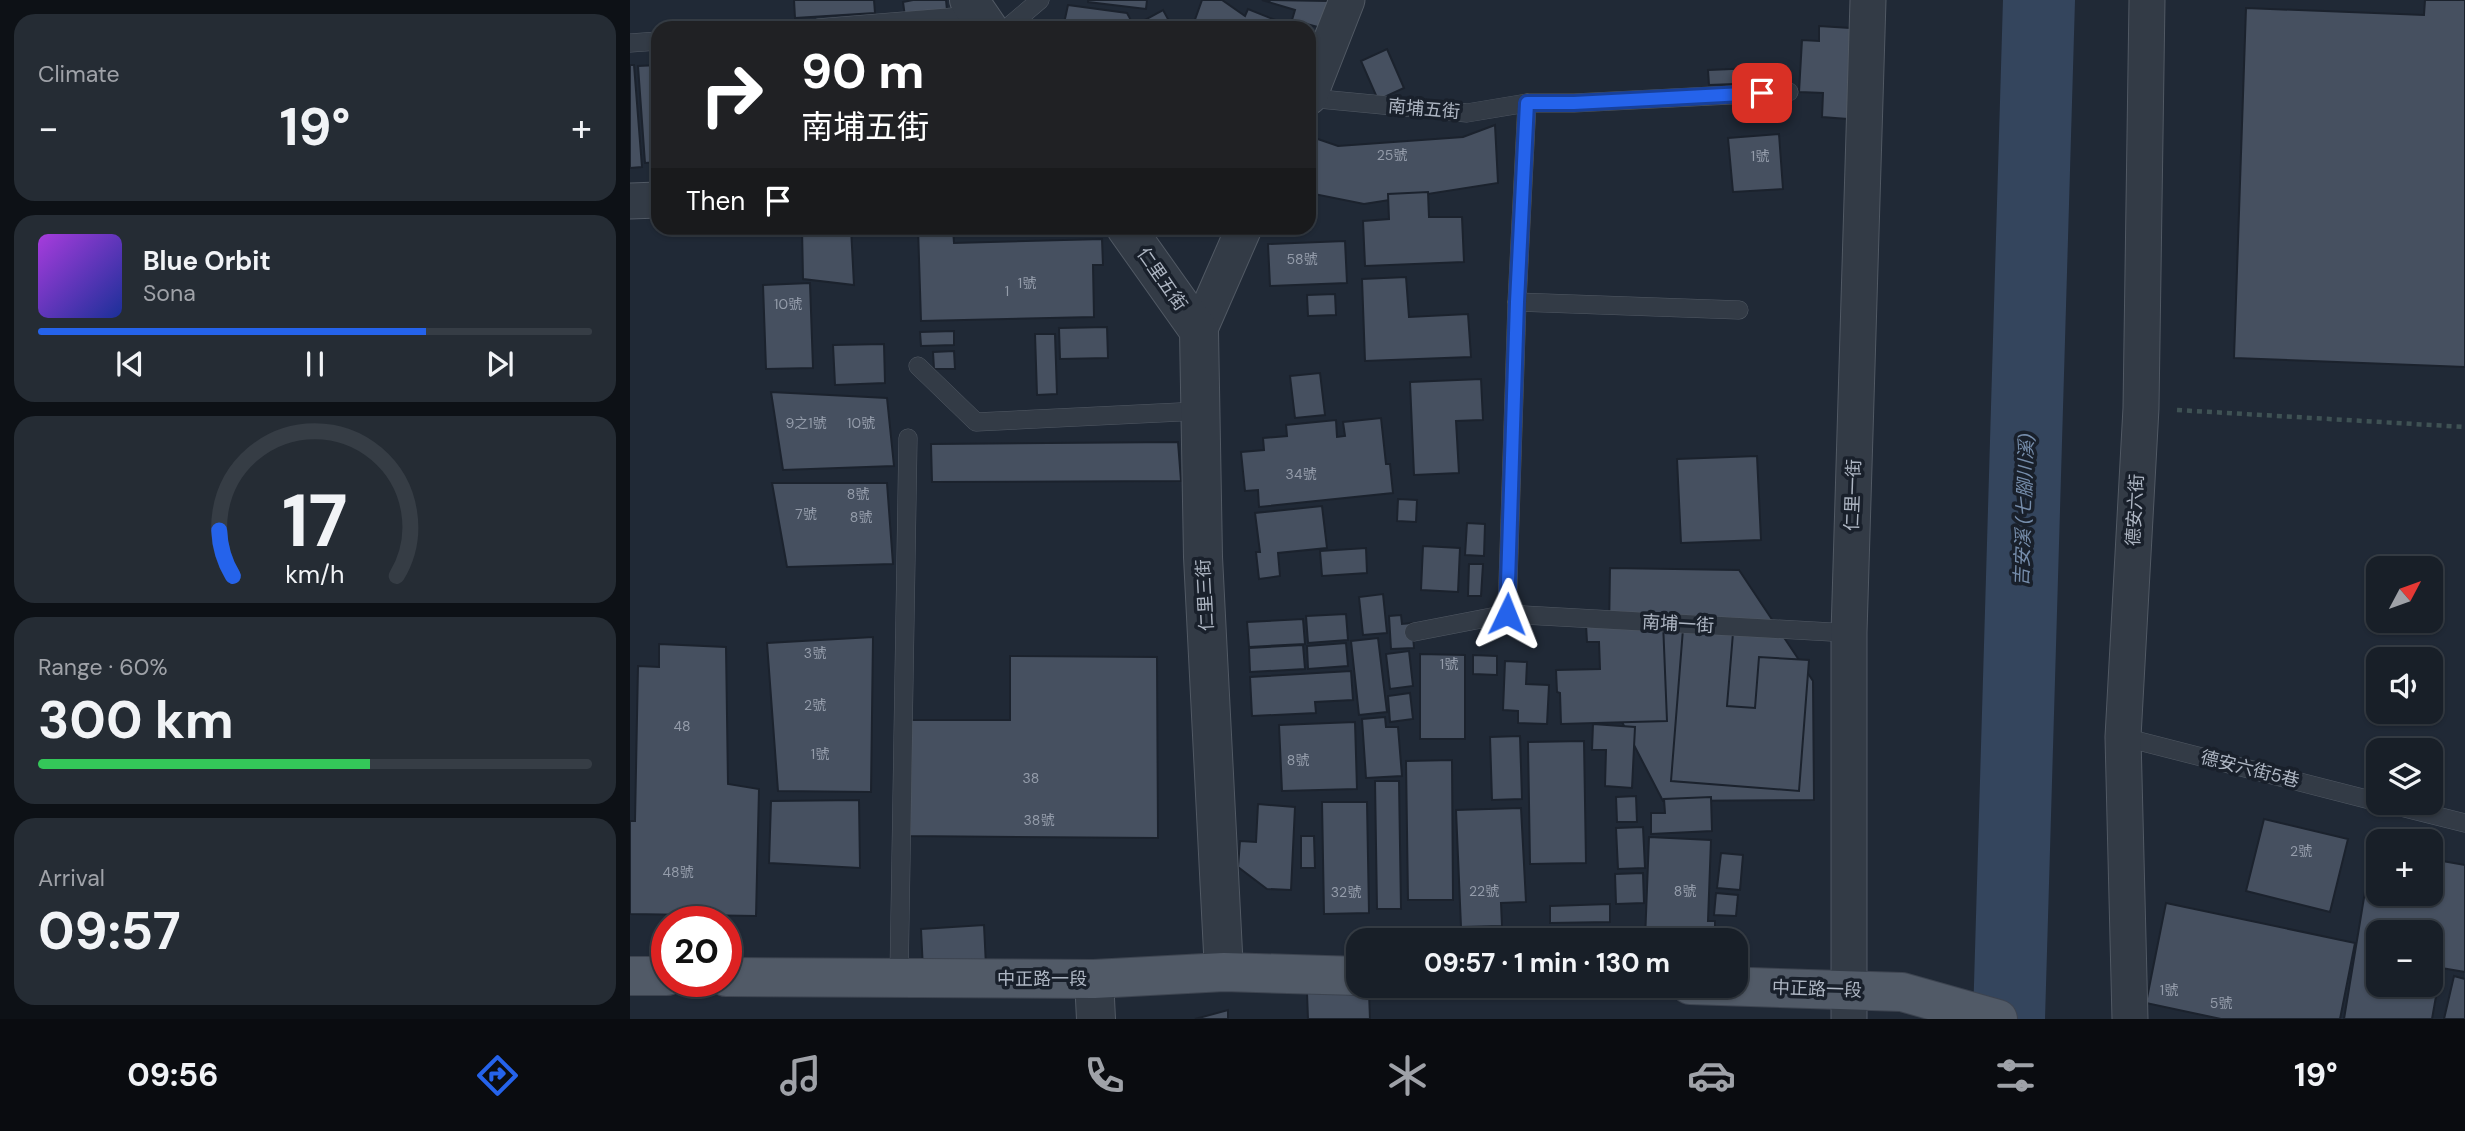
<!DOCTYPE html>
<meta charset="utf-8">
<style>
body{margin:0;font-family:"DM Sans","Noto Sans TC",sans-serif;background:#252c34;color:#f1f3f6;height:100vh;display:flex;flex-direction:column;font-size:26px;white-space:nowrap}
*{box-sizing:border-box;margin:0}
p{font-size:23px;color:#9fa2a8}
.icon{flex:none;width:38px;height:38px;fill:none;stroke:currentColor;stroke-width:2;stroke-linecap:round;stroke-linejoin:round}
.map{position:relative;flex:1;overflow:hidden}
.panel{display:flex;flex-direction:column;gap:14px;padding:14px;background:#0d1116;width:630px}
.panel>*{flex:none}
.hud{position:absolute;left:21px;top:21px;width:665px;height:214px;border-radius:21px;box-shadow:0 2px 5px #0004,0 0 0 2px #363d45;background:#202124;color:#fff;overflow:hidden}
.needle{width:46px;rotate:49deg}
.fabs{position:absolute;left:1736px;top:556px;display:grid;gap:14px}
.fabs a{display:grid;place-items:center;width:77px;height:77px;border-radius:14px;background:#181f28;box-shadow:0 2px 5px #0004,0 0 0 2px #363d45;font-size:35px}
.speed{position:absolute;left:21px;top:906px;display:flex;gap:14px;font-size:35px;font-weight:700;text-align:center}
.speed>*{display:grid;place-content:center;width:91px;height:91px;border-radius:50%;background:#181f28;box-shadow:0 2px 5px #0004,0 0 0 2px #363d45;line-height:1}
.speed .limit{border:10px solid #d22;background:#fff;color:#111}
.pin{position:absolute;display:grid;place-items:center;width:60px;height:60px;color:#fff;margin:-30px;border-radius:14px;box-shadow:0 4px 10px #0006}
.me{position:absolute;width:77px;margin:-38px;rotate:2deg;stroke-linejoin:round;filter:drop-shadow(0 0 5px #0008)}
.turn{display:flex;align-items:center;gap:24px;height:147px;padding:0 35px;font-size:32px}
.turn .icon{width:91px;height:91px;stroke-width:2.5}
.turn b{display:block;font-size:49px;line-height:60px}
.then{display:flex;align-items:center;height:66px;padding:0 35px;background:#0003;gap:14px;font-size:26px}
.big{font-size:52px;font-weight:700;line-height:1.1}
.panel .widget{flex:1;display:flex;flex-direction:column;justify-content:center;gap:10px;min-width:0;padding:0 24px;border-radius:21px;background:#252c34}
.panel .dial{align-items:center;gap:0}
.dial svg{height:182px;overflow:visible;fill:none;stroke:#363d45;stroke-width:7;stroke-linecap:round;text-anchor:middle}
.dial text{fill:#f1f3f6;stroke:none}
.song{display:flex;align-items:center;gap:21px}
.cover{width:84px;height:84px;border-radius:10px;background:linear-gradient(135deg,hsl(280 70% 55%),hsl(230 70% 35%))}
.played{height:7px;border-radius:4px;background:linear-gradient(90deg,#2563eb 70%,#363d45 70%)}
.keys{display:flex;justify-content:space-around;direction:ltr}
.heat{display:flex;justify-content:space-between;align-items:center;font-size:38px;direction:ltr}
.charge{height:10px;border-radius:5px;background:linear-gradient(90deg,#34c759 60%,#363d45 0)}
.trip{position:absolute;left:716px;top:928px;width:402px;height:70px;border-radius:21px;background:#181f28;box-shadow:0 2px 5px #0004,0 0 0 2px #363d45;font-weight:700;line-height:70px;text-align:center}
.tab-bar{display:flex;height:112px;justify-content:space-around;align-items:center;background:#0a0c10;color:#9fa2a8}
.tab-bar .icon{width:49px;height:49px}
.tab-bar .selected{color:#2563eb}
.tab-bar b{font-size:32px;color:#f1f3f6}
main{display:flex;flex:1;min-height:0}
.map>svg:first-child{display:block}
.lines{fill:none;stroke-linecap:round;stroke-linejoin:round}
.river{stroke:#34455d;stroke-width:72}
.building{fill:#465060;stroke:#1b222d;stroke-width:2;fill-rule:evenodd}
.service-casing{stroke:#515964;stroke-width:19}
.minor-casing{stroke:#515964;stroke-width:37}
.tertiary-casing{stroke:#515964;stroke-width:40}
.primary-casing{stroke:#3d4450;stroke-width:40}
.path{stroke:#3f5254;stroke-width:4.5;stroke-dasharray:5 5;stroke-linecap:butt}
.service{stroke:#333b46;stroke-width:18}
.minor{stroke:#333b46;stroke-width:35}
.tertiary{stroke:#333b46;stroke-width:38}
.primary{stroke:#515a67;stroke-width:38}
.route-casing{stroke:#184099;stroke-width:18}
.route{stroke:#2563eb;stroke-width:12}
.labels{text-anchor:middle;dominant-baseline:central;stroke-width:7;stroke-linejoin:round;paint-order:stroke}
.number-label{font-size:14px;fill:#949caa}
.street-label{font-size:18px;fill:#aeb6c3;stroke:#19202b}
.water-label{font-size:19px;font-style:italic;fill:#768dab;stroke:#19202b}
</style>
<main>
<section class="panel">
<div class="widget"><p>Climate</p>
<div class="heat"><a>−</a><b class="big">19°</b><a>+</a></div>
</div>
<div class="widget">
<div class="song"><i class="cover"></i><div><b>Blue Orbit</b><p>Sona</p></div></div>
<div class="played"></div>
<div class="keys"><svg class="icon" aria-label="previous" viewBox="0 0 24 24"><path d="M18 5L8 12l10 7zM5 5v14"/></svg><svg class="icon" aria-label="pause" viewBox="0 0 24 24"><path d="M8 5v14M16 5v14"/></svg><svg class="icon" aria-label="next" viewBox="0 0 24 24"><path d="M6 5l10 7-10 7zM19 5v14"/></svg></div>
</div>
<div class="widget dial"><svg viewBox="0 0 100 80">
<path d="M14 69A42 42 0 1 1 86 69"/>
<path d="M14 69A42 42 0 0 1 8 49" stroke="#2563eb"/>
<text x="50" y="56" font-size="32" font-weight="700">17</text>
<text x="50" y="72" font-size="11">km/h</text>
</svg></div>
<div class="widget"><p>Range · 60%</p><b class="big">300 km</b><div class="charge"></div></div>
<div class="widget"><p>Arrival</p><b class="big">09:57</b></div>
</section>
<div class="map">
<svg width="1835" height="1019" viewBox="0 0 1835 1019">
<rect width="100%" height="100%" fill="#202936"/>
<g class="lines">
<polyline class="river" points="1379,1019 1409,0"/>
</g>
<g class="building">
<polygon points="164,0 244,0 245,13 165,18"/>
<polygon points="283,0 316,0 317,10 275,17 273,2"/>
<polygon points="458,0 517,0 516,9 458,2"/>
<polygon points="572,0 592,0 615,16 618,9 660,26 660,28 562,28"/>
<polygon points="632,0 698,1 701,11 695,29 662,20 665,10"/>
<polygon points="1795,0 1835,0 1835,367 1604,358 1616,8 1794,15"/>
<polygon points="438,5 497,13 504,26 533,10 543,28 433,28"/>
<polygon points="1189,26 1236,29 1231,120 1192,117 1193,93 1169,92 1172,40 1189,41"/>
<polygon points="757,49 774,88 748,100 731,61"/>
<polygon points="0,65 4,65 12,167 0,168"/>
<polygon points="28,65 28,162 15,163 8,66"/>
<polygon points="1153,67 1154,82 1079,85 1078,70"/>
<polygon points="865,125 868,183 734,204 679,193 679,136 708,146 833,137"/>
<polygon points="1149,134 1153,189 1103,192 1098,138"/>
<polygon points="798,192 799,217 832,217 834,262 735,266 733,221 759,219 758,194"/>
<polygon points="172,228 221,228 224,285 173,279"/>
<polygon points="288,228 323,228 324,243 472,239 473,265 463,265 464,317 291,321"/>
<polygon points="715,241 717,283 640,286 638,244"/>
<polygon points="776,277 779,317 838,314 841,357 735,361 732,279"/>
<polygon points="180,283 183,368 136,369 133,285"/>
<polygon points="705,294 706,315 678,316 677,295"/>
<polygon points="477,327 478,358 430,359 429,328"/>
<polygon points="324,331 324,345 291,346 290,332"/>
<polygon points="405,334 425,334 427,394 407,395"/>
<polygon points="254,344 255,383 205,385 203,345"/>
<polygon points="324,351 325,369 304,369 303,352"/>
<polygon points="690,373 695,415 665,418 660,376"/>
<polygon points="851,379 853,420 826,421 829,473 784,475 780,382"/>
<polygon points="141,392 257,398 264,466 153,470"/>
<polygon points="751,418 756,464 760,464 763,493 629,507 628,490 615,491 611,452 634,450 633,438 657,436 656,425 706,420 707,437 715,436 713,422"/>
<polygon points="548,442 551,481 302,482 301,444"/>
<polygon points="1127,456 1131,540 1051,543 1047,459"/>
<polygon points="142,483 257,483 263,564 157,567"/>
<polygon points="768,499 787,500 786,522 767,521"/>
<polygon points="692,506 697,548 648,553 650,576 629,579 626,552 630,552 625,513"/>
<polygon points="837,523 855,524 854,556 835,555"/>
<polygon points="793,546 830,548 828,592 791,590"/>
<polygon points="736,548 737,573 692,576 690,551"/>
<polygon points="839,564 853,564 851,596 838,596"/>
<polygon points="980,568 1109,570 1183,681 1184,800 1033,801 978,695"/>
<polygon points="753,594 757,633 733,635 729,597"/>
<polygon points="716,614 718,640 678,643 676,616"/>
<polygon points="771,615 772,624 782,623 784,648 761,649 759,616"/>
<polygon points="673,619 675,644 619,647 617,622"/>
<polygon points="1033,622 1037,721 931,724 930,693 927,692 926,670 970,669 969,642 957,642 956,625"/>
<polygon points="1053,629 1103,633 1097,706 1125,708 1129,657 1179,660 1169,791 1041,781"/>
<polygon points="243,637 241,792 148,791 137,643"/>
<polygon points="748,638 757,712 729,715 721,641"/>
<polygon points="716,643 718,666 678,669 677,646"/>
<polygon points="29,644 96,647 98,784 129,789 126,916 0,914 0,821 5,821 8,666 29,667"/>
<polygon points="673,645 675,669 620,672 619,648"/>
<polygon points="779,651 783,686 760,689 756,654"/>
<polygon points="790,654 835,655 835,739 790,739"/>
<polygon points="843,655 867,656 867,675 843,674"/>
<polygon points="380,656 527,657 528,838 274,836 274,720 380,720"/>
<polygon points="875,661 897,662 896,684 919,685 917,724 888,723 888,711 873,710"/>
<polygon points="721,671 723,700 685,702 686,713 622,716 620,677"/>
<polygon points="780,693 783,719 760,722 758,696"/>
<polygon points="755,717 756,727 768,727 772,776 736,778 732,719"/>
<polygon points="725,722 727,789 652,791 649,725"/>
<polygon points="963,724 1005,727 1002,788 975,786 976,750 962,750"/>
<polygon points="890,736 892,799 862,800 860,737"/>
<polygon points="954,741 956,863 900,864 898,742"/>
<polygon points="822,760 823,900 778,900 776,761"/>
<polygon points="745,781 769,781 771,909 747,909"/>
<polygon points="1006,796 1007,822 987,822 986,797"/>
<polygon points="1081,797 1082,831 1021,834 1021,813 1035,813 1034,799"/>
<polygon points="229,800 230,868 139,863 141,801"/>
<polygon points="692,802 737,802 739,913 694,914"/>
<polygon points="628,804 665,807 661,890 637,889 608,867 610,841 626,842"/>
<polygon points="891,808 896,902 871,903 872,926 831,927 826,810"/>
<polygon points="1634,819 1718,839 1700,912 1616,891"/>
<polygon points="1013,827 1015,868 988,869 986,828"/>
<polygon points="671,836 684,836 685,868 671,868"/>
<polygon points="1019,837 1081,840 1078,921 1085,921 1085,940 1015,940"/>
<path d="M1742 849 1748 850V894H1801V859L1835 865V972L1811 968 1802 1019H1714ZM1748 933H1801V985H1748Z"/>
<polygon points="1091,853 1113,855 1110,890 1087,888"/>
<polygon points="1013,873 1014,903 986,904 985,874"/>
<polygon points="1086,893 1108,895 1106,916 1084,915"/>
<polygon points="1536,903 1725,943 1710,1019 1591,1019 1516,1003"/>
<polygon points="980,904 980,922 920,923 920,906"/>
<polygon points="354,925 356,966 293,970 291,929"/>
<polygon points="900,927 901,940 842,940 841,929"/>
<polygon points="989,930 989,940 945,940 945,931"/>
<polygon points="936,931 936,940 903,940 903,932"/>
<polygon points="1824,976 1835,979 1835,1019 1814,1019"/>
<polygon points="739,992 740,1019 678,1019 677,993"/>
<polygon points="598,1010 598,1019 565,1019"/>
</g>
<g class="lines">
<g class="service-casing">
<g id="service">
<polyline points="188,28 348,15"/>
<polyline points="377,28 410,0"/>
<polyline points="0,43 28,41"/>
<polyline points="679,98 837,113 897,103 944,103 1159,92"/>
<polyline points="887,302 1109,310"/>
<polyline points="288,366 346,422 570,411"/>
<polyline points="877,614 887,302 897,103"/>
<polyline points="784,632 877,614 1219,633"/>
<polyline points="1493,737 1748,802"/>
<polyline points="1755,803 1835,823"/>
<polyline points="269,978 278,438"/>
</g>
</g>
<g class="minor-casing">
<g id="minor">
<polyline points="679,97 717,0"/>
<polyline points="0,201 28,200"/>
<polyline points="569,331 614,228"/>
<polyline points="1219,1019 1219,633 1238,0"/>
<polyline points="1500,1019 1493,737 1511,408 1517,0"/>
</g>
</g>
<g class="tertiary-casing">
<g id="tertiary">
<polyline points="339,0 358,28"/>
<polyline points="496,228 569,331 573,557 594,972"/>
<polyline points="464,979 466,1019"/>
</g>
</g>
<g class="primary-casing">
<g id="primary">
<polyline points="0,976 37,976"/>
<polyline points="96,977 464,979 594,972 728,976"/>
<polyline points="1060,985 1272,992 1368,1019"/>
</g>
</g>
<polyline class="path" points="1547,410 1835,427"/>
<use href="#service" class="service"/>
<use href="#minor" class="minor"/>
<use href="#tertiary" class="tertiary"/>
<use href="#primary" class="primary"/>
</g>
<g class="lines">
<g class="route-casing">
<polyline id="route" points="877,614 887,302 897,103 944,103 1132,93"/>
</g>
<use href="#route" class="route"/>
</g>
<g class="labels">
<g class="number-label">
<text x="762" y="155">25號</text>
<text x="1130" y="156">1號</text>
<text x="672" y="259">58號</text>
<text x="397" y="283">1號</text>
<text x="377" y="291">1</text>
<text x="158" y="304">10號</text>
<text x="176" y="423">9之1號</text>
<text x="231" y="423">10號</text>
<text x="671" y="474">34號</text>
<text x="228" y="494">8號</text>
<text x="176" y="514">7號</text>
<text x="231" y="517">8號</text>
<text x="185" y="653">3號</text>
<text x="819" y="664">1號</text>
<text x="185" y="705">2號</text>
<text x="52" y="726">48</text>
<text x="190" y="754">1號</text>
<text x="668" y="760">8號</text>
<text x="401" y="778">38</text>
<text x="409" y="820">38號</text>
<text x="1671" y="851">2號</text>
<text x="48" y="872">48號</text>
<text x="854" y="891">22號</text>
<text x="1055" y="891">8號</text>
<text x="716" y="892">32號</text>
<text x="1539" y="990">1號</text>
<text x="1591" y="1003">5號</text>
</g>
<g class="street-label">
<text transform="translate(794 109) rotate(5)">南埔五街</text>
<text transform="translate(532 279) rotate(55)">仁里五街</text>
<text transform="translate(1223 495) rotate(-88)">仁里一街</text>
<text transform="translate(1505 510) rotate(-87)">德安六街</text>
<text transform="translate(575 595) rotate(-93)">仁里三街</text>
<text transform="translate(1048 624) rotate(3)">南埔一街</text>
<text transform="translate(1620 769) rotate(14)">德安六街5巷</text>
<text x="412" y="979">中正路一段</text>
<text transform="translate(1187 989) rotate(2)">中正路一段</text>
</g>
<g class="water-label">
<text transform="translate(1394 510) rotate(-88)">吉安溪 (七腳川溪)</text>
</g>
</g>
</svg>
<div class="fabs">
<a><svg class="needle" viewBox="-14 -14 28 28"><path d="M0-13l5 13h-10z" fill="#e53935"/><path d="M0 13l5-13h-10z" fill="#9fa2a8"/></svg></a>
<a><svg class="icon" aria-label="sound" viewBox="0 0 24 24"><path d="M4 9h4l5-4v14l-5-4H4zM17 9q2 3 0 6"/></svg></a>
<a><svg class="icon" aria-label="layers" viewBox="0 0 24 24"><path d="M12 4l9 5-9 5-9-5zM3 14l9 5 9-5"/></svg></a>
<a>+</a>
<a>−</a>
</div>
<div class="speed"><div class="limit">20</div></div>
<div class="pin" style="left:1132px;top:93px;background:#d93025"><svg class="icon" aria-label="arrive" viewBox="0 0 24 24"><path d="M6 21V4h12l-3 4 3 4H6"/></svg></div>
<svg class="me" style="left:877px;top:614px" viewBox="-20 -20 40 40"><path d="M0-17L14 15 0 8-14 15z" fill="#2563eb" stroke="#fff" stroke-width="4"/></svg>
<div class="trip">09:57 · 1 min · 130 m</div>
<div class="hud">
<div class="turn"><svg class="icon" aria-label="right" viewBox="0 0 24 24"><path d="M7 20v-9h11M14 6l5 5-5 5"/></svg><div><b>90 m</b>南埔五街</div></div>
<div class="then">Then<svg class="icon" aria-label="arrive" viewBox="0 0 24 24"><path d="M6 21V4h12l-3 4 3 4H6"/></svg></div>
</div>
</div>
</main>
<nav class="tab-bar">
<b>09:56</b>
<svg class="icon selected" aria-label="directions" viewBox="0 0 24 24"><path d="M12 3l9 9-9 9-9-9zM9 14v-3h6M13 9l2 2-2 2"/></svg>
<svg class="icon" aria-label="music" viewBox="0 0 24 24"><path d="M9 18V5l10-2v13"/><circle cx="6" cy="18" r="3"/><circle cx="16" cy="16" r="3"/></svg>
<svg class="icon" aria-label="phone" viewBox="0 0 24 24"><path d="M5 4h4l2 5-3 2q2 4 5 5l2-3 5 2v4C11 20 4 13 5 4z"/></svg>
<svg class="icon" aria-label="climate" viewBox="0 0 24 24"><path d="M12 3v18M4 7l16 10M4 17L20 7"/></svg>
<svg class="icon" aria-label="car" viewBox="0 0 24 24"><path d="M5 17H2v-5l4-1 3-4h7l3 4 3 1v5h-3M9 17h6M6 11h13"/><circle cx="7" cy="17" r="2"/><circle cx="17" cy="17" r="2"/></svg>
<svg class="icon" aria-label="filters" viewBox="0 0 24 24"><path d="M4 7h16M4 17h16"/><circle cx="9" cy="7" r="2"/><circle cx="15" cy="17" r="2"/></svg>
<b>19°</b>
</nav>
